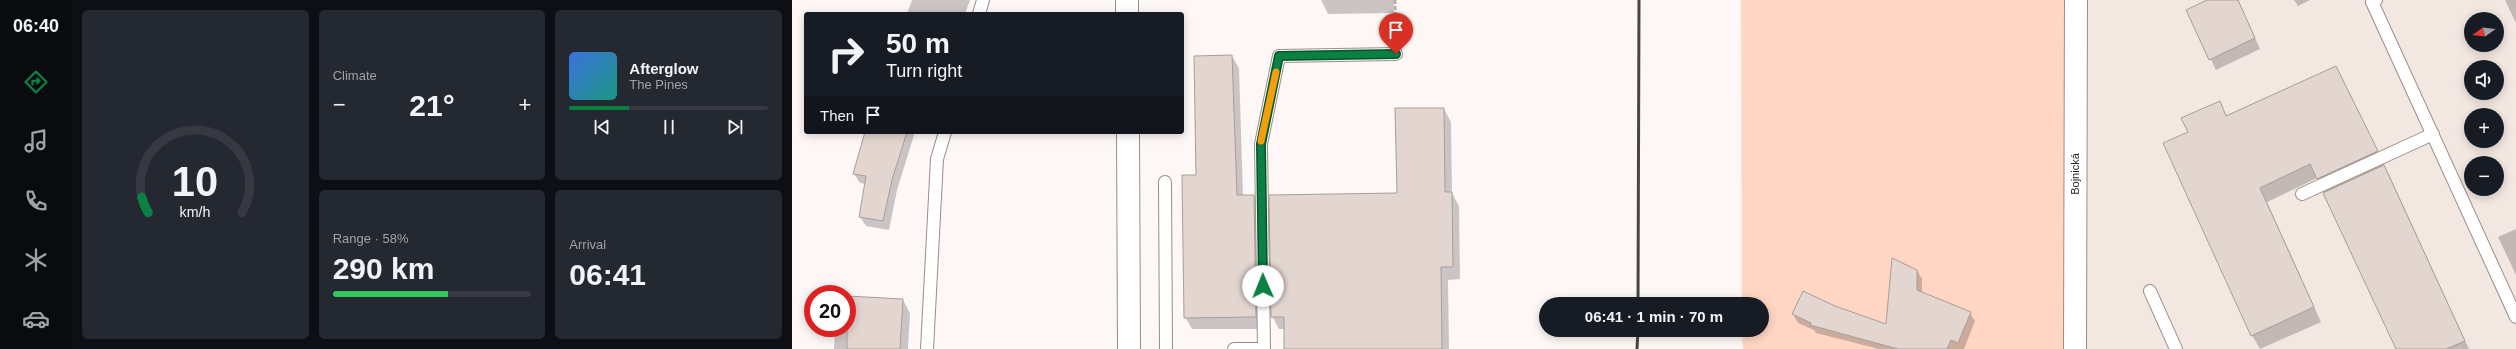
<!DOCTYPE html>
<meta charset="utf-8">
<style>
body{margin:0;font-family:Helvetica,sans-serif;background:#242831;color:#f1f3f6;height:100vh;display:flex;flex-direction:column;font-size:15px;white-space:nowrap}
*{box-sizing:border-box;margin:0}
p{font-size:13px;color:#9ea1a6}
.icon{flex:none;width:22px;height:22px;fill:none;stroke:currentColor;stroke-width:2;stroke-linecap:round;stroke-linejoin:round}
.map{position:relative;flex:1;overflow:hidden}
.side{display:flex;flex-direction:column;gap:10px;padding:10px;background:#0d0f14;width:720px}
.side>*{flex:none}
.guide{position:absolute;left:12px;top:12px;width:380px;height:122px;border-radius:4px;box-shadow:0 2px 10px #0003;background:#171b24;color:#f1f3f6;overflow:hidden}
.needle{width:26px;rotate:255deg}
.buttons{position:absolute;left:1672px;top:12px;display:grid;gap:8px}
.buttons a{display:grid;place-items:center;width:40px;height:40px;border-radius:50%;background:#171b24;box-shadow:0 2px 10px #0003;font-size:20px}
.speed{position:absolute;left:12px;top:285px;display:flex;gap:8px;font-size:20px;font-weight:700;text-align:center}
.speed>*{display:grid;place-content:center;width:52px;height:52px;border-radius:50%;background:#171b24;box-shadow:0 2px 10px #0003;line-height:1}
.speed .limit{border:6px solid #d22;background:#fff;color:#111}
.pin{position:absolute;display:grid;place-items:center;width:34px;height:34px;color:#fff;margin:-41px -17px;border-radius:50% 50% 50% 0;rotate:-45deg;box-shadow:0 0 4px #0007}
.pin .icon{rotate:45deg}
.me{position:absolute;width:44px;margin:-22px;rotate:359deg;stroke-linejoin:round;filter:drop-shadow(0 0 3px #0008)}
.turn{display:flex;align-items:center;gap:14px;height:84px;padding:0 16px;font-size:18px}
.turn .icon{width:52px;height:52px;stroke-width:2.5}
.turn b{display:block;font-size:28px;line-height:34px}
.then{display:flex;align-items:center;height:38px;padding:0 16px;background:#0003;gap:8px;font-size:15px}
.big{font-size:30px;font-weight:700;line-height:1.1}
.side .widget{flex:1;display:flex;flex-direction:column;justify-content:center;gap:6px;min-width:0;padding:0 14px;border-radius:6px;background:#242831}
.side .dial{align-items:center;gap:0}
.dial svg{height:104px;overflow:visible;fill:none;stroke:#363941;stroke-width:7;stroke-linecap:round;text-anchor:middle}
.dial text{fill:#f1f3f6;stroke:none}
.song{display:flex;align-items:center;gap:12px}
.cover{width:48px;height:48px;border-radius:6px;background:linear-gradient(135deg,hsl(220 70% 55%),hsl(170 70% 35%))}
.played{height:4px;border-radius:2px;background:linear-gradient(90deg,#0b8043 30%,#363941 30%)}
.keys{display:flex;justify-content:space-around;direction:ltr}
.heat{display:flex;justify-content:space-between;align-items:center;font-size:22px;direction:ltr}
.charge{height:6px;border-radius:3px;background:linear-gradient(90deg,#34c759 58%,#363941 0)}
.side .tiles{flex:1;display:grid;gap:10px;grid-template-columns:repeat(3,1fr)}
.widget:first-child{grid-row:span 2}
.trip{position:absolute;left:747px;top:297px;width:230px;height:40px;border-radius:20px;background:#171b24;box-shadow:0 2px 10px #0003;font-weight:700;line-height:40px;text-align:center}
main{display:flex;flex:1;min-height:0}
.tabs{display:flex;flex-direction:column;width:72px;justify-content:space-around;align-items:center;background:#090b0e;color:#9ea1a6}
.tabs .icon{width:28px;height:28px}
.tabs .active{color:#0b8043}
.tabs b{font-size:18px;color:#f1f3f6}
.map>svg:first-child{display:block}
.built{fill:#f3e7e1;fill-rule:evenodd}
.green{fill:#fed6c3}
.shadow{fill:#0003}
.building{fill:#e3d5cf;stroke:#aa9d97}
.lines{fill:none;stroke-linecap:round;stroke-linejoin:round}
.service-casing{stroke:#9a8d87;stroke-width:14}
.minor-casing{stroke:#9a8d87;stroke-width:24}
.path{stroke:#aea9a7;stroke-width:2.5;stroke-dasharray:4 2;stroke-linecap:butt}
.service{stroke:#fff;stroke-width:12}
.minor{stroke:#fff;stroke-width:22}
.rail{stroke:#4a4543;stroke-width:3}
.route-casing{stroke:#07532c;stroke-width:10}
.route{stroke:#0b8043;stroke-width:7}
.slow{stroke:#f59e0b;stroke-width:7}
.labels{text-anchor:middle;dominant-baseline:central;stroke-width:3.5;stroke-linejoin:round;paint-order:stroke}
.street-label{font-size:11px;fill:#241f1d;stroke:#fff}
</style>
<main>
<nav class="tabs">
<b>06:40</b>
<svg class="icon active" aria-label="directions" viewBox="0 0 24 24"><path d="M12 3l9 9-9 9-9-9zM9 14v-3h6M13 9l2 2-2 2"/></svg>
<svg class="icon" aria-label="music" viewBox="0 0 24 24"><path d="M9 18V5l10-2v13"/><circle cx="6" cy="18" r="3"/><circle cx="16" cy="16" r="3"/></svg>
<svg class="icon" aria-label="phone" viewBox="0 0 24 24"><path d="M5 4h4l2 5-3 2q2 4 5 5l2-3 5 2v4C11 20 4 13 5 4z"/></svg>
<svg class="icon" aria-label="climate" viewBox="0 0 24 24"><path d="M12 3v18M4 7l16 10M4 17L20 7"/></svg>
<svg class="icon" aria-label="car" viewBox="0 0 24 24"><path d="M5 17H2v-5l4-1 3-4h7l3 4 3 1v5h-3M9 17h6M6 11h13"/><circle cx="7" cy="17" r="2"/><circle cx="17" cy="17" r="2"/></svg>
</nav>
<section class="side">
<div class="tiles">
<div class="widget dial"><svg viewBox="0 0 100 80">
<path d="M14 69A42 42 0 1 1 86 69"/>
<path d="M14 69A42 42 0 0 1 9 57" stroke="#0b8043"/>
<text x="50" y="56" font-size="32" font-weight="700">10</text>
<text x="50" y="72" font-size="11">km/h</text>
</svg></div>
<div class="widget"><p>Climate</p>
<div class="heat"><a>−</a><b class="big">21°</b><a>+</a></div>
</div>
<div class="widget">
<div class="song"><i class="cover"></i><div><b>Afterglow</b><p>The Pines</p></div></div>
<div class="played"></div>
<div class="keys"><svg class="icon" aria-label="previous" viewBox="0 0 24 24"><path d="M18 5L8 12l10 7zM5 5v14"/></svg><svg class="icon" aria-label="pause" viewBox="0 0 24 24"><path d="M8 5v14M16 5v14"/></svg><svg class="icon" aria-label="next" viewBox="0 0 24 24"><path d="M6 5l10 7-10 7zM19 5v14"/></svg></div>
</div>
<div class="widget"><p>Range · 58%</p><b class="big">290 km</b><div class="charge"></div></div>
<div class="widget"><p>Arrival</p><b class="big">06:41</b></div>
</div>
</section>
<div class="map">
<svg width="1724" height="349" viewBox="0 0 1724 349">
<rect width="100%" height="100%" fill="#fdf7f5"/>
<path class="built" d="M1288 0H1724V349H1280ZM1679 19H1705V45H1679ZM1679 67H1705V93H1679ZM1679 115H1705V141H1679ZM1679 163H1705V189H1679Z"/>
<polygon class="green" points="949,0 1288,0 1280,349 951,349 950,330 970,330 970,304 950,304"/>
<g class="shadow">
<polygon points="120,0 178,0 173,14 115,14"/>
<polygon points="529,0 602,0 602,13 536,14"/>
<polygon points="1417,0 1446,0 1468,49 1424,70 1395,10"/>
<polygon points="1502,0 1518,0 1506,6"/>
<polygon points="1713,0 1724,0 1724,23"/>
<polygon points="440,56 447,68 451,196 462,196 469,208 470,329 400,329 393,317 405,176"/>
<polygon points="1544,67 1599,179 1677,349 1605,349 1525,178 1475,202 1529,322 1468,349 1460,335 1397,132 1427,102 1435,116"/>
<polygon points="652,109 659,122 660,193 667,206 668,279 656,280 657,349 493,349 493,329 487,329 480,316 606,194"/>
<polygon points="74,132 123,132 105,190 97,230 74,226 68,217 73,184 68,183 62,174"/>
<polygon points="1724,229 1724,275 1706,237"/>
<polygon points="1125,270 1130,279 1130,293 1178,313 1183,321 1172,349 1087,349 1024,333 1022,330 1006,323 1001,314 1012,292 1042,307 1095,326"/>
<polygon points="55,297 111,300 118,313 116,349 42,349 43,328 55,328"/>
</g>
<g class="building">
<polygon points="1415,0 1446,0 1463,38 1417,60 1394,10"/>
<polygon points="440,55 445,195 462,195 464,317 392,318 390,175 404,175 402,56"/>
<polygon points="1544,66 1586,151 1525,179 1518,164 1468,188 1522,307 1459,336 1371,143 1396,132 1389,118 1428,101 1434,116"/>
<polygon points="603,108 652,108 653,192 660,192 661,267 649,267 650,349 492,349 492,317 479,317 477,195 605,193"/>
<polygon points="73,132 115,132 100,180 91,221 67,217 74,176 61,174"/>
<polygon points="1592,165 1673,341 1654,349 1604,349 1531,193"/>
<polygon points="1100,258 1125,270 1125,290 1179,312 1166,343 1159,340 1155,349 1106,349 1018,325 1019,323 1000,314 1011,291 1043,306 1094,324"/>
<polygon points="55,296 111,299 108,349 55,349"/>
</g>
<g class="lines">
<g class="service-casing">
<g id="service">
<polyline points="1584,0 1580,2 1724,317"/>
<polyline points="187,14 191,0"/>
<polyline points="373,182 374,349"/>
<polyline points="1510,194 1641,134"/>
<polyline points="1358,291 1384,349"/>
<polyline points="472,348 469,144 487,56 604,54"/>
<polyline points="135,349 145,159 153,132"/>
<polyline points="442,349 472,349"/>
</g>
</g>
<g class="minor-casing">
<g id="minor">
<polyline points="335,0 335,14"/>
<polyline points="336,132 337,349"/>
<polyline points="1283,349 1284,0"/>
</g>
</g>
<polyline class="path" points="603,0 604,31"/>
<use href="#service" class="service"/>
<use href="#minor" class="minor"/>
<g class="rail">
<polyline points="846,304 847,0"/>
<polyline points="845,349 846,330"/>
</g>
</g>
<g class="lines">
<g class="route-casing">
<polyline id="route" points="471,286 469,144 487,56 604,54"/>
</g>
<use href="#route" class="route"/>
<polyline class="slow" points="469,141 484,72"/>
</g>
<g class="labels">
<g class="street-label">
<text transform="translate(1283 174) rotate(-90)">Bojnická</text>
</g>
</g>
</svg>
<div class="buttons">
<a><svg class="needle" viewBox="-14 -14 28 28"><path d="M0-13l5 13h-10z" fill="#e53935"/><path d="M0 13l5-13h-10z" fill="#9ea1a6"/></svg></a>
<a><svg class="icon" aria-label="sound" viewBox="0 0 24 24"><path d="M4 9h4l5-4v14l-5-4H4zM17 9q2 3 0 6"/></svg></a>
<a>+</a>
<a>−</a>
</div>
<div class="speed"><div class="limit">20</div></div>
<div class="pin" style="left:604px;top:54px;background:#d93025"><svg class="icon" aria-label="arrive" viewBox="0 0 24 24"><path d="M6 21V4h12l-3 4 3 4H6"/></svg></div>
<svg class="me" style="left:471px;top:286px" viewBox="-20 -20 40 40"><circle r="19" fill="#fff"/><path d="M0-13L10 11 0 6-10 11z" fill="#0b8043"/></svg>
<div class="trip">06:41 · 1 min · 70 m</div>
<div class="guide">
<div class="turn"><svg class="icon" aria-label="right" viewBox="0 0 24 24"><path d="M7 20v-9h11M14 6l5 5-5 5"/></svg><div><b>50 m</b>Turn right</div></div>
<div class="then">Then<svg class="icon" aria-label="arrive" viewBox="0 0 24 24"><path d="M6 21V4h12l-3 4 3 4H6"/></svg></div>
</div>
</div>
</main>
